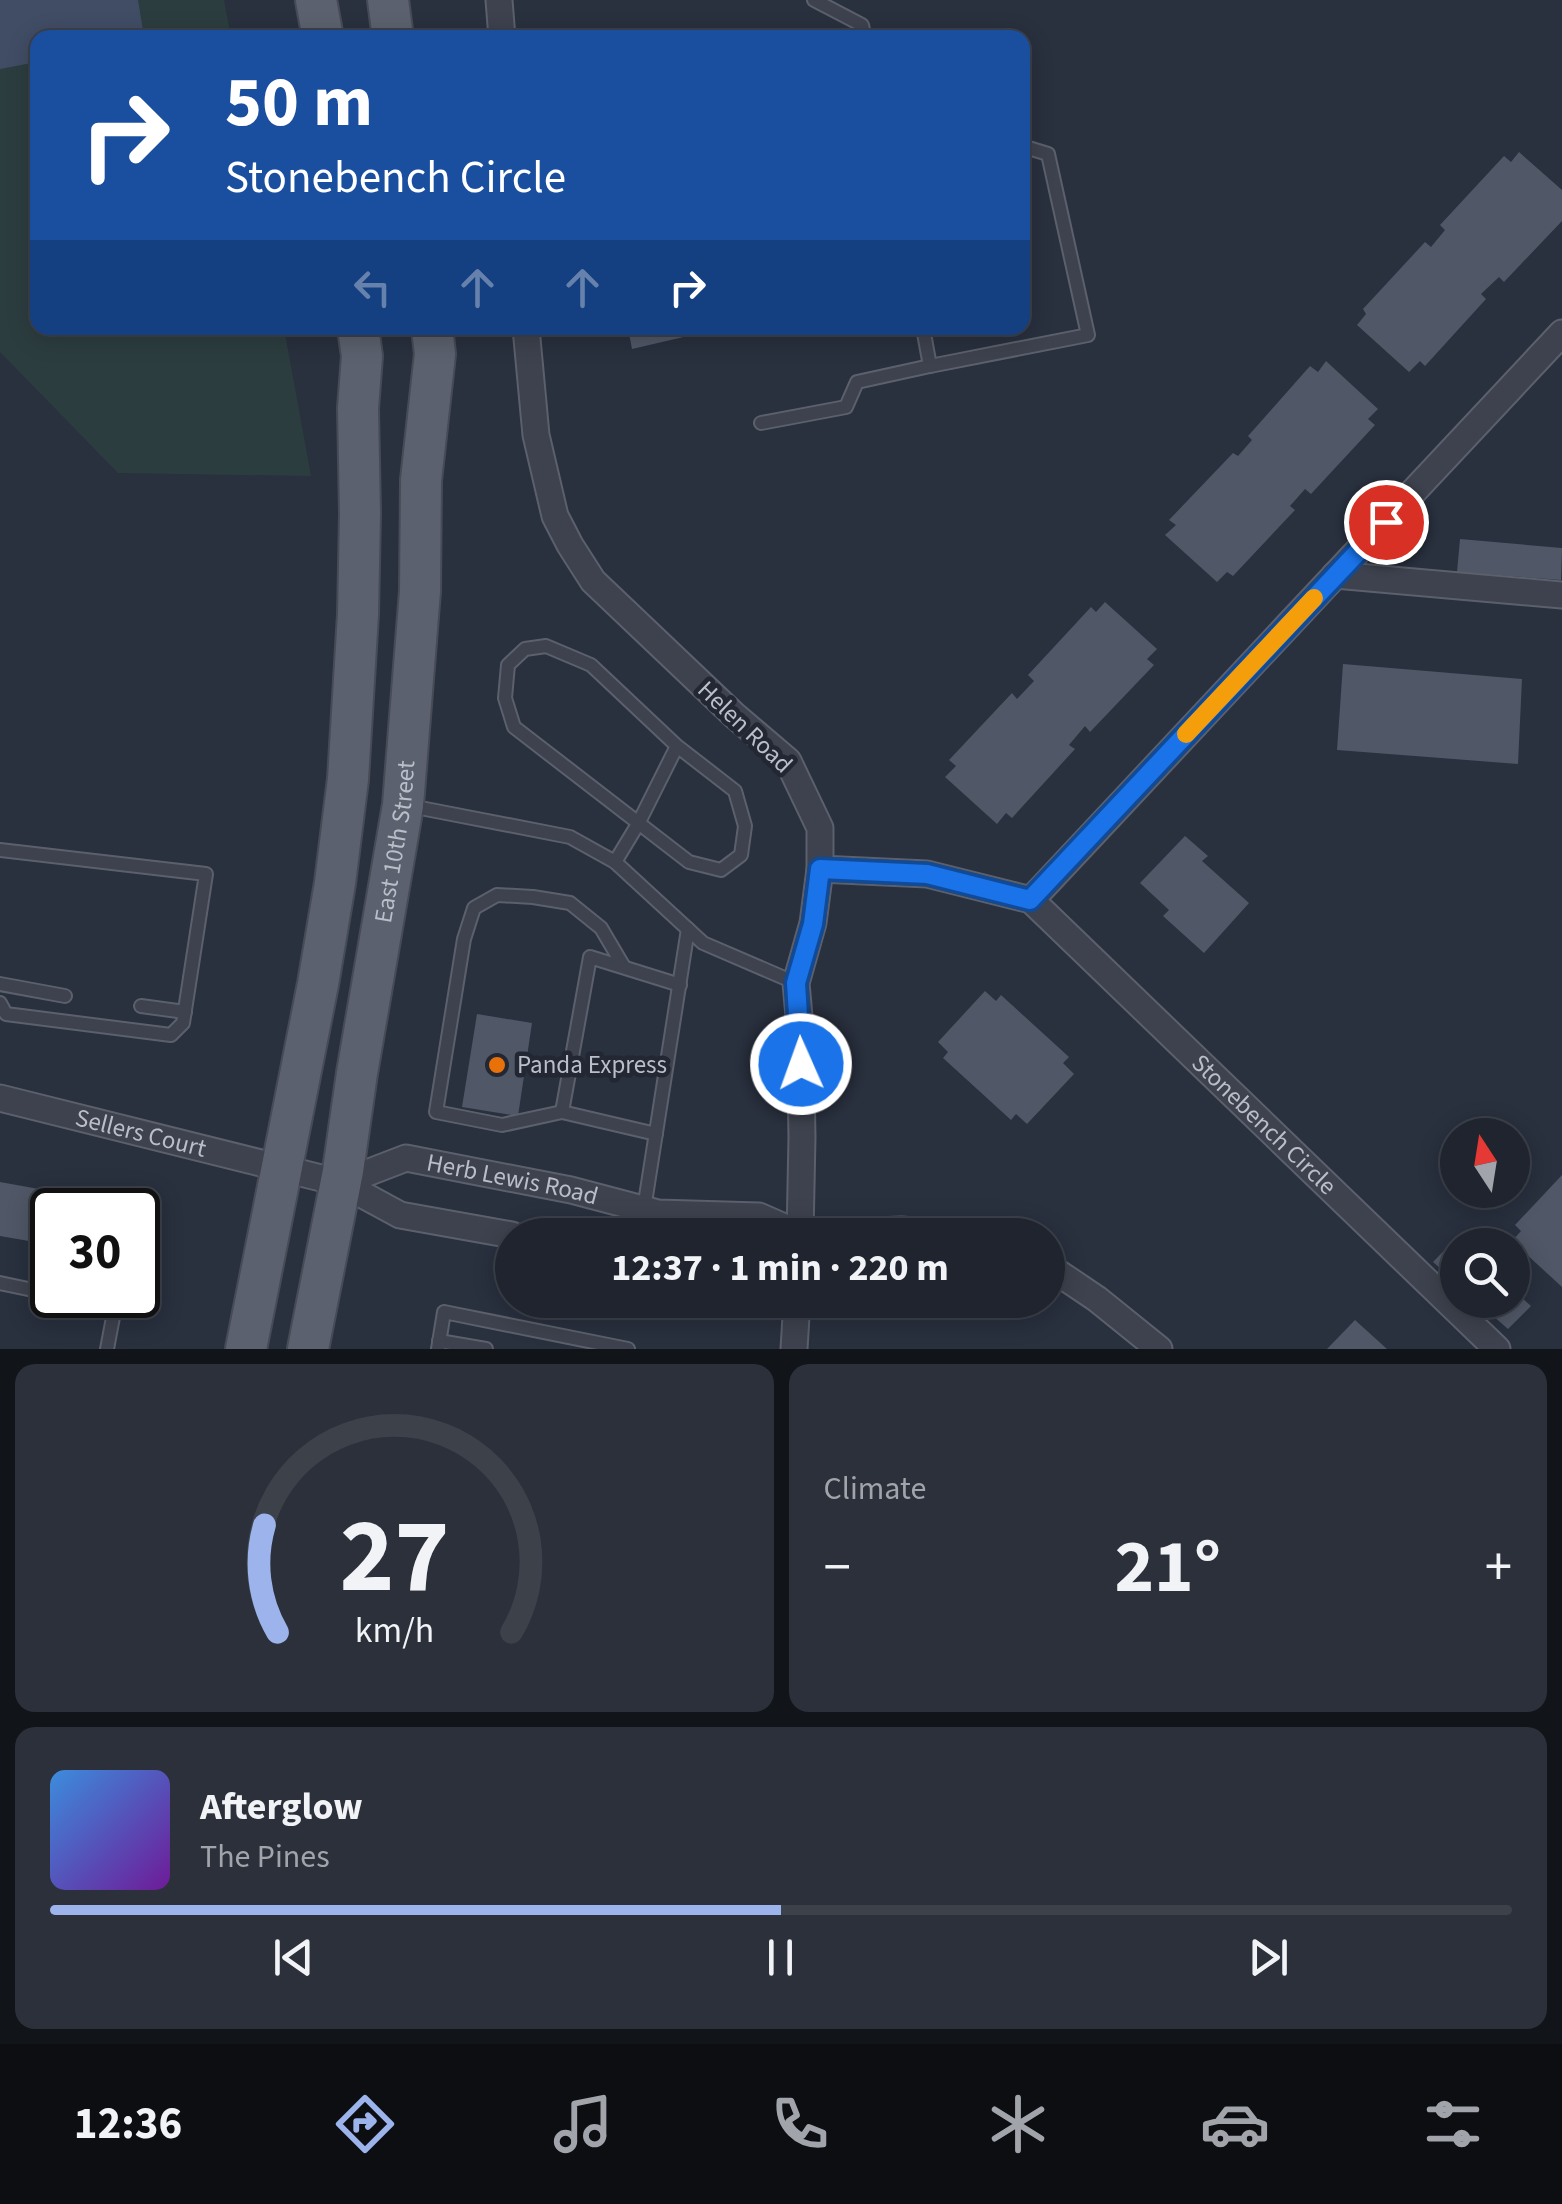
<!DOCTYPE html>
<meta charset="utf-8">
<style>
body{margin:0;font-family:"Source Sans 3",sans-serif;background:#2c303a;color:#f1f3f6;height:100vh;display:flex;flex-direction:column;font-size:38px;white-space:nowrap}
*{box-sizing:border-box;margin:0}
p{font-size:32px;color:#a1a4aa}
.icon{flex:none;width:55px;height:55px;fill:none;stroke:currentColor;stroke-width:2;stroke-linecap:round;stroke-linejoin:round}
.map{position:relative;height:1349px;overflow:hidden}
.drawer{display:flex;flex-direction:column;gap:15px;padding:15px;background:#111419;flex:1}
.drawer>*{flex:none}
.guide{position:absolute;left:30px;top:30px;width:1000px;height:305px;border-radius:20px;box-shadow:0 5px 25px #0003,0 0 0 2px #3c414a;background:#1a4fa0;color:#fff;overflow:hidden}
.needle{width:65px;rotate:348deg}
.tools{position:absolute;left:1440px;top:1118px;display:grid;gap:20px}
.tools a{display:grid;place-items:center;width:90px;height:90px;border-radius:50%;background:#1f242e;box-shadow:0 5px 25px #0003,0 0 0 2px #3c414a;font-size:50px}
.speed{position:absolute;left:30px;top:1188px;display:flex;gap:20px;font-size:50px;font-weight:700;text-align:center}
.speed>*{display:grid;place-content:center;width:130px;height:130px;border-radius:50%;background:#1f242e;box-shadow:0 5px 25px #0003,0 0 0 2px #3c414a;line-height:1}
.speed .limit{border:5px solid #111;border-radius:15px;background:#fff;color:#111}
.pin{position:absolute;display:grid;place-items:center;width:85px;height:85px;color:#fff;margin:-42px;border:5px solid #fff;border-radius:50%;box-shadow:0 2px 10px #0007}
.me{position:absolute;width:110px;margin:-55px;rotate:358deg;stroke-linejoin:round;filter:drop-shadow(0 0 8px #0008)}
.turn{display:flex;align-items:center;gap:35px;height:210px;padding:0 30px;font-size:45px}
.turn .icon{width:130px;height:130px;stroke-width:2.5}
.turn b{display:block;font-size:70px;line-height:85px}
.lanes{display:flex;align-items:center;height:95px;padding:0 30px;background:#0003;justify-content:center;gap:50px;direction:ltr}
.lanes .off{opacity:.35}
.big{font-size:75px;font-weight:700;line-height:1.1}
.drawer .card{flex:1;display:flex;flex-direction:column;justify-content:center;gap:15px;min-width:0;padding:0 35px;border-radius:20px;background:#2c303a}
.drawer .dial{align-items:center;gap:0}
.dial svg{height:260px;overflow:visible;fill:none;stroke:#3c414a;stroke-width:7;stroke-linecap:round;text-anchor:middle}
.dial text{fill:#f1f3f6;stroke:none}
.song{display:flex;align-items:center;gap:30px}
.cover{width:120px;height:120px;border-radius:15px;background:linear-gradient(135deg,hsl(210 70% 55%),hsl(280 70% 35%))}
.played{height:10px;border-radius:5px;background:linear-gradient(90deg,#9cb3eb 50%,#3c414a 50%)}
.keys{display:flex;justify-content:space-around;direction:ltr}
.heat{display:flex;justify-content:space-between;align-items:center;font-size:55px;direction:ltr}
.drawer .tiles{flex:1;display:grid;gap:15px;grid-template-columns:1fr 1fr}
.card:last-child{grid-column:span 2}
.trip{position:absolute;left:495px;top:1218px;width:570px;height:100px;border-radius:50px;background:#1f242e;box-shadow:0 5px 25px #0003,0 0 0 2px #3c414a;font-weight:700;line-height:100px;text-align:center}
.menu{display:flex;height:160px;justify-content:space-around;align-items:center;background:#0c0e12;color:#a1a4aa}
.menu .icon{width:70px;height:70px}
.menu .on{color:#9cb3eb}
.menu b{font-size:45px;color:#f1f3f6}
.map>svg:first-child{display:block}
.green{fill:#2c3d40}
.water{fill:#414d65}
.building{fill:#505766}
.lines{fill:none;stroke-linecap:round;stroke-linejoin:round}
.service-casing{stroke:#5b606c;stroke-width:16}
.minor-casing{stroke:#5b606c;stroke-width:29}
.primary-casing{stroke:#464b57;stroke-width:44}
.service{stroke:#3d424e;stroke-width:12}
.minor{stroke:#3d424e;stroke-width:25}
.primary{stroke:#5b616e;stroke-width:40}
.route-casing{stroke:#114b97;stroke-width:25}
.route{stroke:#1a73e8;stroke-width:18}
.slow{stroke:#f59e0b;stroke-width:18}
.food-dot{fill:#e8710a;stroke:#222733;stroke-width:4}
.labels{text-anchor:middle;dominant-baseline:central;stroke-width:9;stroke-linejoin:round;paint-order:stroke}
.street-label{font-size:25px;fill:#b9bec9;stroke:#222733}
.poi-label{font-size:25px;fill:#b9bec9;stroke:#222733;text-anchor:start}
</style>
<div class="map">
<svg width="1562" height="1349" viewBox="0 0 1562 1349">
<rect width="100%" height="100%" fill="#29303e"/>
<polygon class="green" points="0,0 224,0 231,37 38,38 38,328 284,328 311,476 118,473 0,352"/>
<polygon class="water" points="0,0 138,0 144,37 38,38 37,62 0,69"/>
<g class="building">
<polygon points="1519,152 1562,190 1562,221 1504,282 1499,277 1481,294 1486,299 1425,366 1420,361 1409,372 1357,325 1366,314 1363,309 1425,242 1431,247 1445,230 1440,225 1504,156 1511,162"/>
<polygon points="628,328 718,328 718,329 632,349"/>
<polygon points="1326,361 1378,409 1368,419 1375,425 1311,494 1305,489 1290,506 1295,510 1233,576 1227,572 1217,582 1165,535 1176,525 1169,520 1233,453 1238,456 1252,440 1248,436 1310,366 1318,372"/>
<polygon points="1460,539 1562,548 1561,580 1457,572"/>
<polygon points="1105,602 1157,649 1147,659 1154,665 1090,732 1085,726 1069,745 1075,749 1012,818 1006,813 997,824 945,777 956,766 949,760 1012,693 1017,699 1034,681 1028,675 1091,607 1096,612"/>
<polygon points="1343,664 1522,679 1518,764 1337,750"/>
<polygon points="1185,836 1208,856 1202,861 1249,903 1204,953 1163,916 1169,910 1140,883"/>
<polygon points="985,991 996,1001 1001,995 1069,1057 1063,1063 1074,1074 1027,1124 1016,1114 1011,1120 943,1058 948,1052 938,1042"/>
<polygon points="477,1014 532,1023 518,1116 462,1107"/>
<polygon points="1562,1175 1562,1287 1512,1241 1521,1231 1515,1225"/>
<polygon points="0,1182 89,1198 86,1210 52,1210 52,1245 0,1236"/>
<polygon points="1456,1238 1464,1245 1458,1245 1458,1284 1433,1262"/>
<polygon points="1512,1289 1531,1306 1508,1329 1475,1300 1512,1300"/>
<polygon points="1355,1320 1387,1349 1327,1349"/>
</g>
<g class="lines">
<g class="service-casing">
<g id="service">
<polyline points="814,0 862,25 865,38"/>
<polyline points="923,328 930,366 1088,335 1048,154 1022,146"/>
<polyline points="761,423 846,407 857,382 930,366"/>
<polyline points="405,805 570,837 615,862 703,943 796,983"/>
<polyline points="0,850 206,874 183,1023 171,1035 6,1014 0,1003"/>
<polyline points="615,862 638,824 677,746 735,791 745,826 741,855 721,870 689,862 514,727 505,698 508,665 525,649 546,646 591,665 677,746"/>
<polyline points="0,984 65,996"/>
<polyline points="141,1006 185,1012"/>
<polyline points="562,1112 502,1125 436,1112 464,939 474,908 497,895 533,897 570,903 601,928 624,967"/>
<polyline points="656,1134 562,1112 590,957 680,985"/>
<polyline points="644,1209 688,929"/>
<polyline points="0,1283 52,1294"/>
<polyline points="55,1295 115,1307 107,1349"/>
<polyline points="439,1341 486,1349"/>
<polyline points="438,1349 444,1312 628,1349"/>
</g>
</g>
<g class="minor-casing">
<g id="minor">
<polyline points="499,0 502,38"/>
<polyline points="526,328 536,435 555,516 570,545 593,581 734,715 788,761 820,828 820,869 813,923 796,983 800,1027 802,1137 800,1235"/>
<polyline points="1335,575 1562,595"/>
<path id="s1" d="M820 869 927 874 1031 900 1497 1349"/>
<polyline points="1031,900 1562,333"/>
<path id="s2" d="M0 1098 341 1183 400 1215 512 1235"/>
<path id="s3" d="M341 1183 406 1158 571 1190 658 1213 759 1216 800 1234 901 1230 973 1235"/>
<polyline points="1048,1266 1097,1299 1159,1349"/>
<polyline points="794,1349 797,1300"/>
</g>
</g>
<g class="primary-casing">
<g id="primary">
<polyline points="316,0 323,38"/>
<polyline points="388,0 393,38"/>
<polyline points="246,1349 318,984 335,883 348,779 358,614 360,514 358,408 362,356 358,328"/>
<path id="s4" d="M308 1349 343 1171 357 1073 403 805 420 591 421 480 435 354 432 328"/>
</g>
</g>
<use href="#service" class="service"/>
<use href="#minor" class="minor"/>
<use href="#primary" class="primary"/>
</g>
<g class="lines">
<g class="route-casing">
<polyline id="route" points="801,1064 796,983 813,924 820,869 927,874 1030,900 1386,522"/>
</g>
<use href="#route" class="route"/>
<polyline class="slow" points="1186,734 1314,598"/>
</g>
<circle class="food-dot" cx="497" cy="1065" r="10"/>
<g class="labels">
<g class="street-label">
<text transform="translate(745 727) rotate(44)">Helen Road</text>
<text stroke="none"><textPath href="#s4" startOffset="515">East 10th Street</textPath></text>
<text stroke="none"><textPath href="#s1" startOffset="538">Stonebench Circle</textPath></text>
<text stroke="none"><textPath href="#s2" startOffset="145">Sellers Court</textPath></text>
<text stroke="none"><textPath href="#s3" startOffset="178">Herb Lewis Road</textPath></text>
</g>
<g class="poi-label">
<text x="517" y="1065">Panda Express</text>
</g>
</g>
</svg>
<div class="tools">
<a><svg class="needle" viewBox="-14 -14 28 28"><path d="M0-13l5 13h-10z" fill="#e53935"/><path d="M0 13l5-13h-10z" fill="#a1a4aa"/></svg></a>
<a><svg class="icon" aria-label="search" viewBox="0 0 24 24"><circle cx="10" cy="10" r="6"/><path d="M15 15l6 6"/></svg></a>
</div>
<div class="speed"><div class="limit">30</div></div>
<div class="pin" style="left:1386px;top:522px;background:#d93025"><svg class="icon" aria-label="arrive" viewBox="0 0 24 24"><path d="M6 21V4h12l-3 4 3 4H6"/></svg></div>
<svg class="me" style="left:801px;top:1064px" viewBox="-20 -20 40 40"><circle r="17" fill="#1a73e8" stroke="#fff" stroke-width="3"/><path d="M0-11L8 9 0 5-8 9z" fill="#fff"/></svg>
<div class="trip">12:37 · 1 min · 220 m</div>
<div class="guide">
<div class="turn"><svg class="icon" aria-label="right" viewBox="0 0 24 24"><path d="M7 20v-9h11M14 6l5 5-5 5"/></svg><div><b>50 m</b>Stonebench Circle</div></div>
<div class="lanes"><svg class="icon off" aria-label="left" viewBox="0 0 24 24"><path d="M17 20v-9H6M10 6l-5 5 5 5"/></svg><svg class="icon off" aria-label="ahead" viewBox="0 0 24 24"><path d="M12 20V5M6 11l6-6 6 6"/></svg><svg class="icon off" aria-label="ahead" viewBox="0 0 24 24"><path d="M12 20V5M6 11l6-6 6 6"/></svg><svg class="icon" aria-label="right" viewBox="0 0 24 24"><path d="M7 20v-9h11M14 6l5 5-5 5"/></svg></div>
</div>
</div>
<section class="drawer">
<div class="tiles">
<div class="card dial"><svg viewBox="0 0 100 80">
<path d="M14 69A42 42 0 1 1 86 69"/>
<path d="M14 69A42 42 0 0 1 10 36" stroke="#9cb3eb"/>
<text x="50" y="56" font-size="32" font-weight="700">27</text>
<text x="50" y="72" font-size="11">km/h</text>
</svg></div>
<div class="card"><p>Climate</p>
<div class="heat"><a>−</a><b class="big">21°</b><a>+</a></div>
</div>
<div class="card">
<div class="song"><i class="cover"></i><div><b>Afterglow</b><p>The Pines</p></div></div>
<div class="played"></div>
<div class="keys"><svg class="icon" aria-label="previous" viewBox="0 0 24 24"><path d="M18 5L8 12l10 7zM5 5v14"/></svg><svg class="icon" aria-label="pause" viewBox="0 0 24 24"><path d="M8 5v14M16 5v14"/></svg><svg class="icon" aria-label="next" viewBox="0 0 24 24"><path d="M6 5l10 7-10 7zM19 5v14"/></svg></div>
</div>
</div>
</section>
<nav class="menu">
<b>12:36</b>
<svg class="icon on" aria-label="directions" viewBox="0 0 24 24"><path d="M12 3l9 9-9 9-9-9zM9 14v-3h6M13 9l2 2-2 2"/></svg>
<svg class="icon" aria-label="music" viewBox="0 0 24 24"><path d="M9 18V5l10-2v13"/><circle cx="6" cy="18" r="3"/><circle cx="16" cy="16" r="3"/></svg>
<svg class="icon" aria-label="phone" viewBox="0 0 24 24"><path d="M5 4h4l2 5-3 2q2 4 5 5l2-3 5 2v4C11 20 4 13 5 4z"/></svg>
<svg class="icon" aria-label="climate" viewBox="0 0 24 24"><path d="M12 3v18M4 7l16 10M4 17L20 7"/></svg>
<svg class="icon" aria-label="car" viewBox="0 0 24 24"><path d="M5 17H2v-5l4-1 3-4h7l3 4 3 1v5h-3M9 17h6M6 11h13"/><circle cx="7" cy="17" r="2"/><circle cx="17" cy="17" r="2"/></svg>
<svg class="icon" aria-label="filters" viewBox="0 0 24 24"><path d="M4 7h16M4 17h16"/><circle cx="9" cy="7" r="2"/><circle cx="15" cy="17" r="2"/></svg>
</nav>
